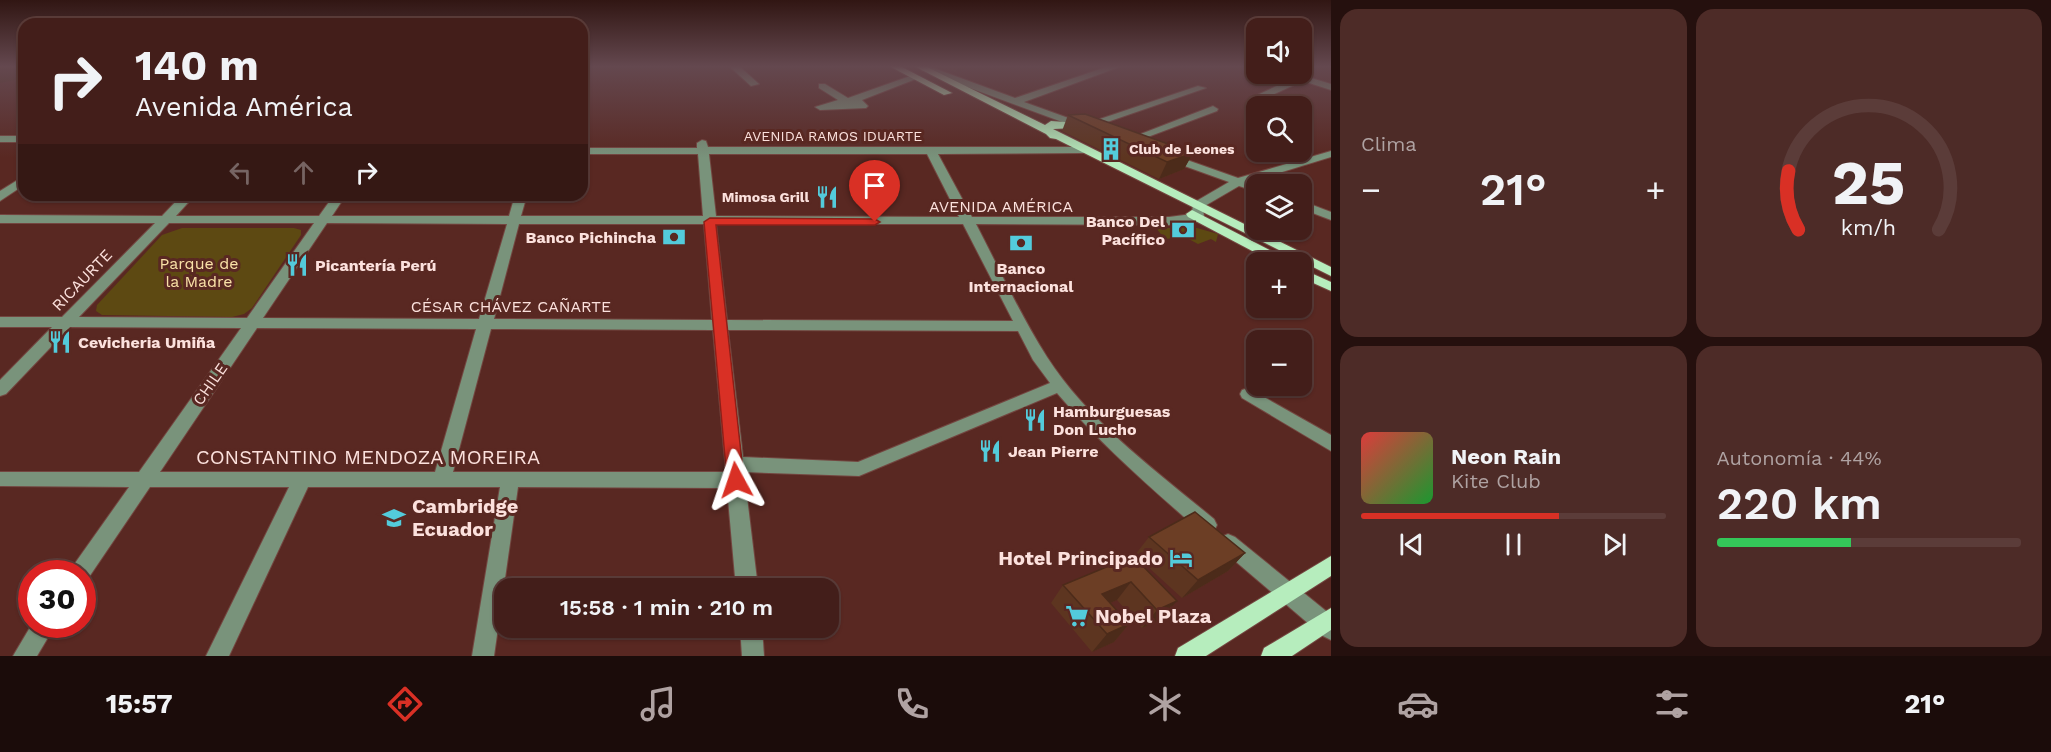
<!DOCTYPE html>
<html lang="es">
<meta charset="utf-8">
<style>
body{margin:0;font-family:"Work Sans",sans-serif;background:#4d2b27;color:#f1f3f6;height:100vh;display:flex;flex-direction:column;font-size:22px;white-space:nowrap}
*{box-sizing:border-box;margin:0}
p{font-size:20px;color:#afa2a2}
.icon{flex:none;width:33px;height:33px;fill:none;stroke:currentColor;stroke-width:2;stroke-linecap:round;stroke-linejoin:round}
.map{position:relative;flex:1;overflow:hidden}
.sheet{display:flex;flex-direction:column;gap:9px;padding:9px;background:#25100e;width:720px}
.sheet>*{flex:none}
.banner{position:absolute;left:18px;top:18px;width:570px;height:183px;border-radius:18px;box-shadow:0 2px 4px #0004,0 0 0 2px #5b3c39;background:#431e1a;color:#f1f3f6;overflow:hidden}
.controls{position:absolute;left:1246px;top:18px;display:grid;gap:12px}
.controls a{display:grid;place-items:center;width:66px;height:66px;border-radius:12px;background:#431e1a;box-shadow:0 2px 4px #0004,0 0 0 2px #5b3c39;font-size:30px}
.speed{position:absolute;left:18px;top:560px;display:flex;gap:12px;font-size:30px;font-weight:700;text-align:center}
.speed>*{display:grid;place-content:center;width:78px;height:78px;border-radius:50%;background:#431e1a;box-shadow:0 2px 4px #0004,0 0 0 2px #5b3c39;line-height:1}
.speed .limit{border:9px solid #d22;background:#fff;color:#111}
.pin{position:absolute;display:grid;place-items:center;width:51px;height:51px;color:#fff;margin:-62px -26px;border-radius:50% 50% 50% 0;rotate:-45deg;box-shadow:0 0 6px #0007}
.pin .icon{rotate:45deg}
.me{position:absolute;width:66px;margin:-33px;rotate:355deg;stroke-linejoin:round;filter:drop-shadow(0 0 4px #0008)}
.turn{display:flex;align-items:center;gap:21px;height:126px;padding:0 18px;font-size:27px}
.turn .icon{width:78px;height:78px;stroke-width:2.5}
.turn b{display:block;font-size:42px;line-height:51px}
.lanes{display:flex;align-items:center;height:57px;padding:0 18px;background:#0003;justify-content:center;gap:30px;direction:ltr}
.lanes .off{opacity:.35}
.big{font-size:45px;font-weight:600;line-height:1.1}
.sheet .tile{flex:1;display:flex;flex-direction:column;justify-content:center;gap:9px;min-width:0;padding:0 21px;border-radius:18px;background:#4d2b27}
.sheet .dial{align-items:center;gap:0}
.dial svg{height:156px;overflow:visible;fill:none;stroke:#5b3c39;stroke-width:7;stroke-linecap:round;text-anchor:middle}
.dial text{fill:#f1f3f6;stroke:none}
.song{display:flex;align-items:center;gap:18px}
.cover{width:72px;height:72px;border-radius:9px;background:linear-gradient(135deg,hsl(0 70% 55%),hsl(130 70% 35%))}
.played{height:6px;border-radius:3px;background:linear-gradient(90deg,#d93025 65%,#5b3c39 65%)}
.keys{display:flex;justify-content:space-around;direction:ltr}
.heat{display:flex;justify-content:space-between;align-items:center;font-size:33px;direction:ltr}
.charge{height:9px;border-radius:4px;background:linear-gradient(90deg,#34c759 44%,#5b3c39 0)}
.sheet .tiles{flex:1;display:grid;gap:9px;grid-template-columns:repeat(2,1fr)}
.trip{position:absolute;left:494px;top:578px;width:345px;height:60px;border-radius:18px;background:#431e1a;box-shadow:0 2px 4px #0004,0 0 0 2px #5b3c39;font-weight:600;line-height:60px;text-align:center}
.tab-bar{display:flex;height:96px;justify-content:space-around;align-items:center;background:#1b0c0a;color:#afa2a2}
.tab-bar .icon{width:42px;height:42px}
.tab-bar .on{color:#d93025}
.tab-bar b{font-size:27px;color:#f1f3f6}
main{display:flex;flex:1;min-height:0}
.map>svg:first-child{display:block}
.green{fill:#5d4912}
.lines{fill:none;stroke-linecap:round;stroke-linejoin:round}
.minor-casing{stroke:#734640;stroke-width:2}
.major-casing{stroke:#734640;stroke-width:2}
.minor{fill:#79937b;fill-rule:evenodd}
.major{fill:#b6edbd;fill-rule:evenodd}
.wall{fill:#5d3520}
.shaded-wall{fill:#4c2b1a}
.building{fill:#6c3e25;stroke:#4c2b1a;stroke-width:1.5}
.route{fill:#d93025;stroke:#8d1f18;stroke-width:1.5}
.labels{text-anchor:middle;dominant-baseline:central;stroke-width:6;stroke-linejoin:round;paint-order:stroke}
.far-street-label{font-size:14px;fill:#fce1dd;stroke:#592822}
.far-poi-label{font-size:14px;font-weight:bold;fill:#fce1dd;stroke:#592822;text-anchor:start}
.street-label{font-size:16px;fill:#fce1dd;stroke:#592822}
.poi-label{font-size:16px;font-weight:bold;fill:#fce1dd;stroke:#592822;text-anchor:start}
.park-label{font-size:16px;fill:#f9e1a7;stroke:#592822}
.near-street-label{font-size:20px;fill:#fce1dd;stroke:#592822}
.near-poi-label{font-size:20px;font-weight:bold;fill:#fce1dd;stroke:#592822;text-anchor:start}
</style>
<main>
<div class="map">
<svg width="1331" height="656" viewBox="0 0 1331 656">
<rect width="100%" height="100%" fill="#592822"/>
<g class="green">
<polygon points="182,228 294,228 301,230 301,235 252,308 244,314 232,317 102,315 96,311 97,305 162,235"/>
<polygon points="1156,228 1197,228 1218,234 1216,242 1211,239 1198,244 1185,237 1165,239"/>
</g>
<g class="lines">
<g class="minor-casing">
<g id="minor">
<polygon points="729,66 739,66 759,84 751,86"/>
<polygon points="921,66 928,66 1015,98 1109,66 1122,66 1024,102 1085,124 1198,86 1206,88 1084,130 921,70"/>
<polygon points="1289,74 1298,74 1331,84 1331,90 1303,81 1259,101 1253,101 1253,97 1294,78 1290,77"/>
<polygon points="913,75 921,77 862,100 868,106 866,108 820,110 815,107 838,100 819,88 819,84 825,84 848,98"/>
<polygon points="1213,106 1218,109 1217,111 1129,144 1125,145 1120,142"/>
<rect x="0" y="136" width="24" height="6"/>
<path d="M702 140 706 141 708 147H1083L1088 150 1083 153 938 154 972 217H1169L1192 214 1193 203 1229 182 1165 159V155H1173L1238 178 1331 151V157L1250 182 1258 184 1257 192 1239 186 1203 207 1204 217 1198 221 1169 225 976 224C999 268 1020 315 1047 357 1089 422 1156 471 1214 519L1217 525 1214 531 1207 533 1200 531C1150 487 1100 444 1057 393L859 476 744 472 758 588H736L727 488 518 487 494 656H472L500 487H308L229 656H206L289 487H150L87 580 82 581V573H70L73 566 129 487 0 486V472H139L241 328 70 327 6 394 0 396V380L52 327H0V317H62L155 223H0V215L162 216 182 195H195L176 216H319L334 195H346L332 216H509L515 195H527L521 216H703L698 154H582V148H697V143ZM709 154H927L959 217 716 216ZM169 223H314L247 318 79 317ZM327 223 507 224 479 319 263 318ZM519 224H704L712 320 494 319ZM716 224H963L1013 321 727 320ZM257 328 476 329 435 472H160ZM491 329 713 330 726 472H453ZM728 330 1018 331 1033 360 1050 383 858 462 743 457Z"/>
<polygon points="24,176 24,185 0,201 0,191"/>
<polygon points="1302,201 1331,212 1331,220 1302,209"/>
<polygon points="1248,388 1331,435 1331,451 1242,398 1240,394 1242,390"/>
<polygon points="1228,534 1235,537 1331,615 1331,640 1323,636 1221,549 1218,543 1221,537"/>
<polygon points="32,624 56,624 37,656 13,656"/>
<polygon points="740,627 762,627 764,656 742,656"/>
</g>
</g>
<g class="major-casing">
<g id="major">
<polygon points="889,66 900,66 952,93 944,95"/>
<polygon points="914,66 925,66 1045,125 1051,121 1080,123 1080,127 1076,128 1053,129 1331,267 1331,276 1056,139 1050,138 1046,134"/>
<polygon points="1192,210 1287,259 1289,262 1273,262 1188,217 1186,214"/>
<polygon points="1302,269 1331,282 1331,291 1302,278"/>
<polygon points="1331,556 1331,576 1206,656 1175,656 1178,648"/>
<polygon points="1331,608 1331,630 1292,656 1261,656 1264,648"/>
</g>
</g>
<use href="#minor" class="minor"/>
<use href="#major" class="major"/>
</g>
<g class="wall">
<polygon points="933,66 975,66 956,72"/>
<polygon points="1068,115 1193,153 1184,169 1159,179 1062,131"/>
<polygon points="1149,537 1245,553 1228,571 1182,598 1135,555"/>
<polygon points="1133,556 1161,619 1142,628 1117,600 1110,603 1129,624 1114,642 1092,652 1051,603 1063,585"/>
</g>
<g class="shaded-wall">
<polygon points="0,66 24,66 24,78 0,83"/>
<polygon points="958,66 975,66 956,72"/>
<polygon points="1193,153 1184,169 1159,179 1167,162"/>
<polygon points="1245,553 1228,571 1182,598 1198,580"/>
<polygon points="1131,582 1117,600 1088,612 1102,594"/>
<polygon points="1177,601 1161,619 1142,628 1157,610"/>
<polygon points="1129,624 1114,642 1092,652 1107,634"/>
</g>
<g class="building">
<polygon points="1085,114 1193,153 1167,162 1068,115"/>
<polygon points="1195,512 1245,553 1198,580 1149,537"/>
<polygon points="1133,556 1177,601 1157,610 1131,582 1102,594 1129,624 1107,634 1063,585"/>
</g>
<linearGradient id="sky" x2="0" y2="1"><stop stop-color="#311613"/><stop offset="0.42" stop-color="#64484f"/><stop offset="1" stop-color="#64484f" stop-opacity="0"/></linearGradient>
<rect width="1331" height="158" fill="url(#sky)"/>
<polygon class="route" points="710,218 875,219 880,222 875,225 716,225 744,480 742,485 736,487 730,485 727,480 704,222"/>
<defs>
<g id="building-bare" transform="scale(1.8)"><path d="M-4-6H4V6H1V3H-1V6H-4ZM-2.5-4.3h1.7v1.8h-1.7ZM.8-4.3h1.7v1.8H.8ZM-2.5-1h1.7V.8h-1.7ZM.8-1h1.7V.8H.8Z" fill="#53cbdb" stroke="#592822" stroke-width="2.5" paint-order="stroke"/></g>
<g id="restaurant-bare" transform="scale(1.8)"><path d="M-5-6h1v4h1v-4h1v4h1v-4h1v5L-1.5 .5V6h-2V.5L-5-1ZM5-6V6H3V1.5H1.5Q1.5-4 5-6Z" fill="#53cbdb" stroke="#592822" stroke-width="2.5" paint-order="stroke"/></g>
<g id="bank-bare" transform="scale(1.8)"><path d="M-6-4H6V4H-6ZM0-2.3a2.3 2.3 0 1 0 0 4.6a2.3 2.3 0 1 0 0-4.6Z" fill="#53cbdb" stroke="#592822" stroke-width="2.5" paint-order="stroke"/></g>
<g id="university-bare" transform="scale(1.8)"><path d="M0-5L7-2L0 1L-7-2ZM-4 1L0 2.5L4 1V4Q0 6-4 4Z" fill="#53cbdb" stroke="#592822" stroke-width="2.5" paint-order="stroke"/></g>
<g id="hotel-bare" transform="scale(1.8)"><path d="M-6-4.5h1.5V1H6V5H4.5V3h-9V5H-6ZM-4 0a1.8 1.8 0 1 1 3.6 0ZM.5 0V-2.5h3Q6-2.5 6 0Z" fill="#53cbdb" stroke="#592822" stroke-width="2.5" paint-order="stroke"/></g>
<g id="supermarket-bare" transform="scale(1.8)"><path d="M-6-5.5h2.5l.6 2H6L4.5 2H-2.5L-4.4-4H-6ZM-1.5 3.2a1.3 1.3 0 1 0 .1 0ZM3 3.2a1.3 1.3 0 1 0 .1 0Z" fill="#53cbdb" stroke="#592822" stroke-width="2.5" paint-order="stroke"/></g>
</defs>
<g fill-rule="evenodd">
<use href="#building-bare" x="1111" y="149"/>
<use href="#restaurant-bare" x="827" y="197"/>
<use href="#bank-bare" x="1183" y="230"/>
<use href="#bank-bare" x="674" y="237"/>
<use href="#bank-bare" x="1021" y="243"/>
<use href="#restaurant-bare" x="297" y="265"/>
<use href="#restaurant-bare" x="60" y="342"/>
<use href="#restaurant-bare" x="1035" y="420"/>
<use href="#restaurant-bare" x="990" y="451"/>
<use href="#university-bare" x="394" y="518"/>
<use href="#hotel-bare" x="1181" y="558"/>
<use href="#supermarket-bare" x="1077" y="616"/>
</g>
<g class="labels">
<g class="far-street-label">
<text x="833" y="136">AVENIDA RAMOS IDUARTE</text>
</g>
<g class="far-poi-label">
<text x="1129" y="149">Club de Leones</text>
<text x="809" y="197" text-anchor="end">Mimosa Grill</text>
</g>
<g class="street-label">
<text x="1001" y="206">AVENIDA AMÉRICA</text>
<text transform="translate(82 280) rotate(-46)">RICAURTE</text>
<text x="511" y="306">CÉSAR CHÁVEZ CAÑARTE</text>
<text transform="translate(210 384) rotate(-55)">CHILE</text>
</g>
<g class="poi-label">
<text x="1165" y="221" text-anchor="end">Banco Del<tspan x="1165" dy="18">Pacífico</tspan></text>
<text x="656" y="237" text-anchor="end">Banco Pichincha</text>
<text x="315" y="265">Picantería Perú</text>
<text x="1021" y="268" text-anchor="middle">Banco<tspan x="1021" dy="18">Internacional</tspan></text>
<text x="78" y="342">Cevicheria Umiña</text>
<text x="1053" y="411">Hamburguesas<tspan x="1053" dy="18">Don Lucho</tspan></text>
<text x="1008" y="451">Jean Pierre</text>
</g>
<g class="park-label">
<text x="199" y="263">Parque de<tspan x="199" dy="18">la Madre</tspan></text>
</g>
<g class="near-street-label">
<text x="368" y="457">CONSTANTINO MENDOZA MOREIRA</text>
</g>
<g class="near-poi-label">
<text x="412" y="506">Cambridge<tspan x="412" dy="23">Ecuador</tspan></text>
<text x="1163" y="558" text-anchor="end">Hotel Principado</text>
<text x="1095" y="616">Nobel Plaza</text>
</g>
</g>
</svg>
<div class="controls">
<a><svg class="icon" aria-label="sound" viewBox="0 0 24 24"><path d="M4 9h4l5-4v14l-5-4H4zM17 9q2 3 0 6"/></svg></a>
<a><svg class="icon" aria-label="search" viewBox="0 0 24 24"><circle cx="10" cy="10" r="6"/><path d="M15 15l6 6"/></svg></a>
<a><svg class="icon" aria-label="layers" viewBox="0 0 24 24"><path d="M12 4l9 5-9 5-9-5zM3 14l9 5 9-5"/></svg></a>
<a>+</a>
<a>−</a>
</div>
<div class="speed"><div class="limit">30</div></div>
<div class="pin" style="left:875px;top:222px;background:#d93025"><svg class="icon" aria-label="arrive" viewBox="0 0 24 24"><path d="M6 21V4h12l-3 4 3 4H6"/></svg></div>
<svg class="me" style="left:736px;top:480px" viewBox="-20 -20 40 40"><path d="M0-17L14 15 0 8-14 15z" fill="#d93025" stroke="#fff" stroke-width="4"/></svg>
<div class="trip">15:58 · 1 min · 210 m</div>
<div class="banner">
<div class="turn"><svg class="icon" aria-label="right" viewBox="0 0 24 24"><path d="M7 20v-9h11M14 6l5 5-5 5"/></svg><div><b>140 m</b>Avenida América</div></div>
<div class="lanes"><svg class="icon off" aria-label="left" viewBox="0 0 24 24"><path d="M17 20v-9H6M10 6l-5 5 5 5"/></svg><svg class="icon off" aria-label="ahead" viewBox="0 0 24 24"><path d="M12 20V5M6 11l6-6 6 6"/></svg><svg class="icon" aria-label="right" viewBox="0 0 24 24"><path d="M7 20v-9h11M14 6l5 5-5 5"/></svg></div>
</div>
</div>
<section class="sheet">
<div class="tiles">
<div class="tile"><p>Clima</p>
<div class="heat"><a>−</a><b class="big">21°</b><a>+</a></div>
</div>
<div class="tile dial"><svg viewBox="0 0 100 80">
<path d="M14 69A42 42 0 1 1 86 69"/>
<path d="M14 69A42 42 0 0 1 9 39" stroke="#d93025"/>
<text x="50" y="56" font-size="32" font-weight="700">25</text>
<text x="50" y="72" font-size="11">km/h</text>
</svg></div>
<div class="tile">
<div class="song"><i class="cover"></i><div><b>Neon Rain</b><p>Kite Club</p></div></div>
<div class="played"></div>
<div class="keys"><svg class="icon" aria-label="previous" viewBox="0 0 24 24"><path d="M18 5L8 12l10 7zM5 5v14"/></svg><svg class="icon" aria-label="pause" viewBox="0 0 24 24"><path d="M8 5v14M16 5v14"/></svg><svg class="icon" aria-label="next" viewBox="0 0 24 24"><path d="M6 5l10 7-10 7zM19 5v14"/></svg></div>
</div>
<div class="tile"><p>Autonomía · 44%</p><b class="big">220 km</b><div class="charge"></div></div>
</div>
</section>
</main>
<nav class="tab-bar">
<b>15:57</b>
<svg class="icon on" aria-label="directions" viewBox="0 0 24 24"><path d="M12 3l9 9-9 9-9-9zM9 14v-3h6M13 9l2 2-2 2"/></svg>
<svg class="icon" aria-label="music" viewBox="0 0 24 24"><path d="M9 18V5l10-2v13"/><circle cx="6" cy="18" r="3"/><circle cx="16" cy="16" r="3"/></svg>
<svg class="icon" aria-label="phone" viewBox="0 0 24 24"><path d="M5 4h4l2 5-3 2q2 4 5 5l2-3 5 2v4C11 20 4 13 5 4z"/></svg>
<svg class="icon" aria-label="climate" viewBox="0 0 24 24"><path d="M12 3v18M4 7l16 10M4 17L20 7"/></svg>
<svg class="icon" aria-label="car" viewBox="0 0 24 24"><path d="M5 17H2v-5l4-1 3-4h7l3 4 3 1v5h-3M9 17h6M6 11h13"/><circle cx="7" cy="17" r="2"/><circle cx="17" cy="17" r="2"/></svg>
<svg class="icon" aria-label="filters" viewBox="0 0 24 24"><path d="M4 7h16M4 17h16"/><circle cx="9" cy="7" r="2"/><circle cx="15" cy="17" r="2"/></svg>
<b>21°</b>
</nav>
